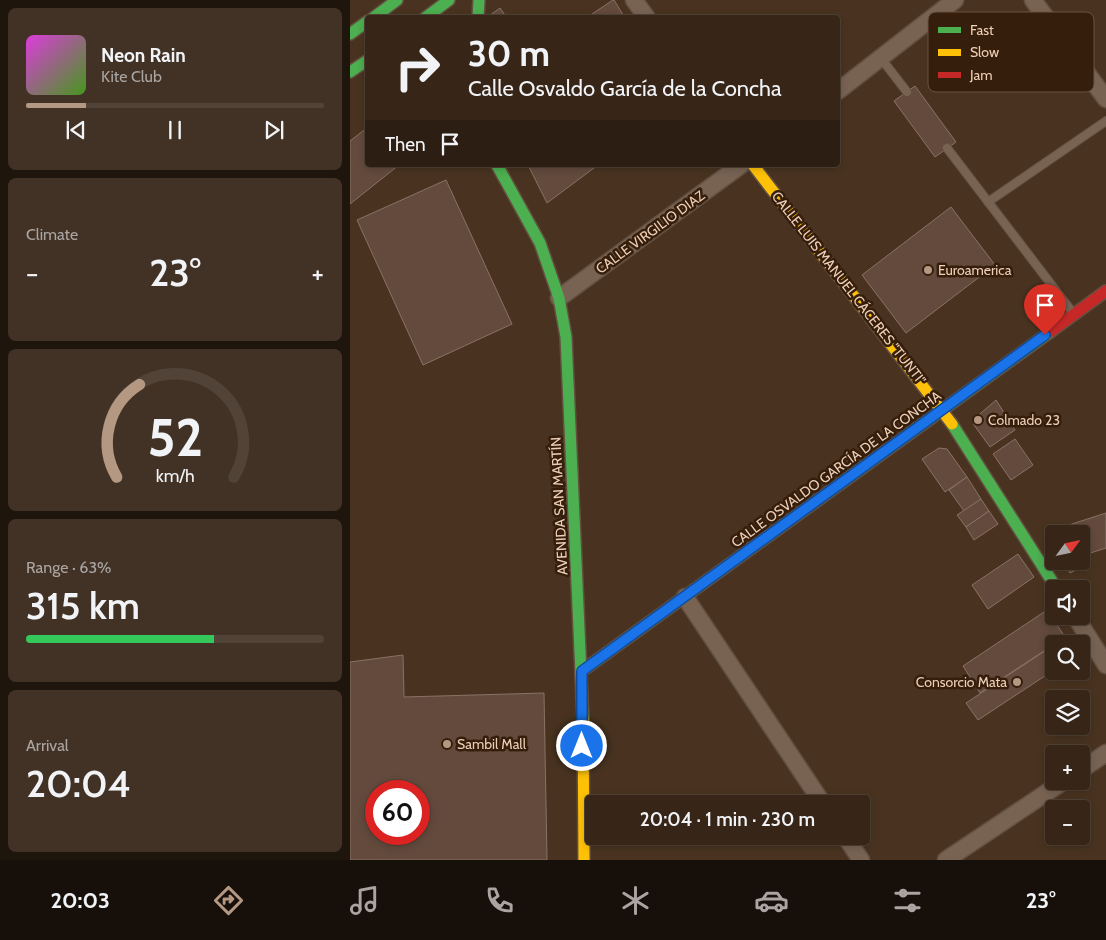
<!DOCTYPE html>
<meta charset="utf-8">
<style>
body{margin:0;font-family:Cabin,sans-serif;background:#423225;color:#f1f3f6;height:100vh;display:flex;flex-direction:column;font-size:19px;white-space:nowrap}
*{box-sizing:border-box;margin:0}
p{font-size:16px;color:#aaa5a2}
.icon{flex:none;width:28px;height:28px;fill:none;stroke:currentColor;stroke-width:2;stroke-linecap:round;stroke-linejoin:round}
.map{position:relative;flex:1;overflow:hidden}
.sheet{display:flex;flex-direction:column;gap:8px;padding:8px;background:#1e150d;width:350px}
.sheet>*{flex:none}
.banner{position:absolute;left:15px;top:15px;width:475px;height:152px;border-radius:5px;box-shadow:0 2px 8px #0003,0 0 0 1px #514337;background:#372618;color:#f1f3f6;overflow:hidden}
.needle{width:32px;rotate:57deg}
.fabs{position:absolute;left:695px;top:525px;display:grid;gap:10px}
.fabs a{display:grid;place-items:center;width:45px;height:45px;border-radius:5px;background:#372618;box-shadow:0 2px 8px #0003,0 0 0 1px #514337;font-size:25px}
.speed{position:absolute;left:15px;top:780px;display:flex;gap:10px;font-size:25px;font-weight:700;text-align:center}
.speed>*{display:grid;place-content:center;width:65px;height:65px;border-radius:50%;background:#372618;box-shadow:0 2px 8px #0003,0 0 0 1px #514337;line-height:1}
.speed .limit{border:8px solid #d22;background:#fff;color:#111}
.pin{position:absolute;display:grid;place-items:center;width:42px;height:42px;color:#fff;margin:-51px -21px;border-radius:50% 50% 50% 0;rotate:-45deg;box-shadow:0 0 5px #0007}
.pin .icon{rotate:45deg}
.me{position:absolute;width:55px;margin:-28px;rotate:0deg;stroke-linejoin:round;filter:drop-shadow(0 0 4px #0008)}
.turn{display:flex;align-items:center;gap:18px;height:105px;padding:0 20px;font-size:22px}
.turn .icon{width:65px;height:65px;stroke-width:2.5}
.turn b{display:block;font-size:35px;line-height:42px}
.then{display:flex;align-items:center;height:48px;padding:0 20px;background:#0003;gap:10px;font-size:19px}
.big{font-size:38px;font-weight:600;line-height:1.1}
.sheet .tile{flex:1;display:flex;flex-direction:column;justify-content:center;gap:8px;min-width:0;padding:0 18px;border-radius:8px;background:#423225}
.sheet .dial{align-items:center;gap:0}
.dial svg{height:130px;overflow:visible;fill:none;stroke:#514337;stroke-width:7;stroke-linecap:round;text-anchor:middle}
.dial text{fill:#f1f3f6;stroke:none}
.song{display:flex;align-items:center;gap:15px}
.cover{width:60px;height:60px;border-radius:8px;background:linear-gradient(135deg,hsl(300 70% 55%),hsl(100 70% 35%))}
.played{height:5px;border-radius:2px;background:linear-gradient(90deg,#b49882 20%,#514337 20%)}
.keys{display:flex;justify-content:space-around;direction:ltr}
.heat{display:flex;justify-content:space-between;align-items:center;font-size:28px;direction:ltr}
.charge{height:8px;border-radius:4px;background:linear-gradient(90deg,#34c759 63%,#514337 0)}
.trip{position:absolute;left:235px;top:795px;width:285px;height:50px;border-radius:5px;background:#372618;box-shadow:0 2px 8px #0003,0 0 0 1px #514337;font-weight:600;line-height:50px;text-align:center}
.dock{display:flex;height:80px;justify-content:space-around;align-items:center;background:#160f0a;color:#aaa5a2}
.dock .icon{width:35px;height:35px}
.dock .active{color:#b49882}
.dock b{font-size:22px;color:#f1f3f6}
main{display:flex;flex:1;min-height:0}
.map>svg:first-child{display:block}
.building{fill:#634a3d;stroke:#897265;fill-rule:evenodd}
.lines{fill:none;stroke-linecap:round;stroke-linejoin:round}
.lane-casing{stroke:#624f40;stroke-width:10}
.street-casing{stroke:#624f40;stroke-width:19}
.fast-casing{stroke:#624f40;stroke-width:14}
.slow-casing{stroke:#624f40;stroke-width:14}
.jam-casing{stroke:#624f40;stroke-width:14}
.lane{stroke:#786353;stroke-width:8}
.street{stroke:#786353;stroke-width:16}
.fast{stroke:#4caf50;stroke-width:11}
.slow{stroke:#ffc107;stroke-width:11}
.jam{stroke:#c62828;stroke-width:11}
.route-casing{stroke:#114b97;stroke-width:12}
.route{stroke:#1a73e8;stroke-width:9}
.poi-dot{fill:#b49882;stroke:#351e0b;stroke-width:2}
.labels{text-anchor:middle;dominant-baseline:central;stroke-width:5;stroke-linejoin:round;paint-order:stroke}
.street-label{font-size:14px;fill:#edceb7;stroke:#351e0b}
.poi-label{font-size:14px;fill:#edceb7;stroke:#351e0b;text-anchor:start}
.key{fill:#351e0b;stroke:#6c533f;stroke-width:1}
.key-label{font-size:14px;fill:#edceb7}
</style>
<main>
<section class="sheet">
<div class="tile">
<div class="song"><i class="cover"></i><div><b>Neon Rain</b><p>Kite Club</p></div></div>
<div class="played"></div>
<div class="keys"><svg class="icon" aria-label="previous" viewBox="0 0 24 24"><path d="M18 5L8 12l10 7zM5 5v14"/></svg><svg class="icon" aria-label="pause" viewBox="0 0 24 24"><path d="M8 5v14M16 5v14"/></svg><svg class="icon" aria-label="next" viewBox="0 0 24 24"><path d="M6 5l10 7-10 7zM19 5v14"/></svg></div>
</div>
<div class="tile"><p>Climate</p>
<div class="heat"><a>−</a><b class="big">23°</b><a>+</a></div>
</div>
<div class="tile dial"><svg viewBox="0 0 100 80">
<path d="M14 69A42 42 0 1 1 86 69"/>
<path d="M14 69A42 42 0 0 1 28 12" stroke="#b49882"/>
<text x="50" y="56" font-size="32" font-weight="700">52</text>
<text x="50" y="72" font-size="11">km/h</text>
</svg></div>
<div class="tile"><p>Range · 63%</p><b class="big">315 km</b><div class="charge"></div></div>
<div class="tile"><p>Arrival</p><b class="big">20:04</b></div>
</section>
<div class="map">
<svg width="756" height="860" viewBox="0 0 756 860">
<rect width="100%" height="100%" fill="#493320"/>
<g class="building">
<polygon points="264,0 275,18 236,18 263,0"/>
<polygon points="150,8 157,18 136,18"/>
<polygon points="565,86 606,142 585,157 544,101"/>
<polygon points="18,127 18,165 49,165 0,204 0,141"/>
<polygon points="178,165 248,165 197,203"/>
<polygon points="96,180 162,324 73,365 7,220"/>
<polygon points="601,207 645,265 556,333 512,275"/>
<polygon points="646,400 665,430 640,447 624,425 623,420"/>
<polygon points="665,439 683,465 661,480 643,454"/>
<polygon points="589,448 597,449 617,477 595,492 572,459"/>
<polygon points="617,477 631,499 614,511 599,490"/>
<polygon points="631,499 639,511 616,527 607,515"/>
<polygon points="639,511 648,524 624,540 616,527"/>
<polygon points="756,513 756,548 731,556 731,534 704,534 704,548 694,533"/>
<polygon points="668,554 684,577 638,609 622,585"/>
<polygon points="716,561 729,561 732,567 720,573 713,562"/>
<polygon points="697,610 715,637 630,693 613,666"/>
<polygon points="704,645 704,670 628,720 616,703"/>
<path d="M53 655 54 697 194 693 197 860H0V662ZM26 791H69V834H26Z"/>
</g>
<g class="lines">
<g class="lane-casing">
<g id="lane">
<polyline points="530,57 557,92"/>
<polyline points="597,148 723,313"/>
<polyline points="638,202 756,121"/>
</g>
</g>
<g class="street-casing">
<g id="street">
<polyline points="284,0 297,18"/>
<polyline points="683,0 756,99"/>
<polyline points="488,91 605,0"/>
<polyline points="209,298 391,165"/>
<polyline points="335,597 473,804"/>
<polyline points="725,616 756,665"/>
<polyline points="731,770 756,753"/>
<polyline points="495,836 511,860"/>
<polyline points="596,860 714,781"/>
</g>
</g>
<g class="fast-casing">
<g id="fast">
<polyline points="23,18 47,0"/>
<polyline points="75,18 99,0"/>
<polyline points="128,18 129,0"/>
<polyline points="0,34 18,21"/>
<polyline points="0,72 18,60"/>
<polyline points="147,165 190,243 209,298 216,337 233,719"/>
<polyline points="602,424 707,589"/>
<polyline points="232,671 700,332"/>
</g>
</g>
<g class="slow-casing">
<g id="slow">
<polyline points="403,165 602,424"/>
<polyline points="233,719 234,860"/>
</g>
</g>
<g class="jam-casing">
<polyline id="jam" points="700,332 756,291"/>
</g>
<use href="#lane" class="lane"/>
<use href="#street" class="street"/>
<use href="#fast" class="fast"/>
<use href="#slow" class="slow"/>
<use href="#jam" class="jam"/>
</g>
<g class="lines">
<g class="route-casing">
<polyline id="route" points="232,746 232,671 695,335"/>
</g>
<use href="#route" class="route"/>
</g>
<g class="poi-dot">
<circle cx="578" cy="270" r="5"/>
<circle cx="628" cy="420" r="5"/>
<circle cx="667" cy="682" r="5"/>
<circle cx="97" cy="744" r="5"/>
</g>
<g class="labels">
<g class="street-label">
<text transform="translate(300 232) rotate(-36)">CALLE VIRGILIO DIAZ</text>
<text transform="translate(499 288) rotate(52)">CALLE LUIS MANUEL CÁCERES "TUNTI"</text>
<text transform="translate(486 469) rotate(-36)">CALLE OSVALDO GARCÍA DE LA CONCHA</text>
<text transform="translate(209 506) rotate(-93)">AVENIDA SAN MARTÍN</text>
</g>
<g class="poi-label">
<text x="588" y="270">Euroamerica</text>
<text x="638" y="420">Colmado 23</text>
<text x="657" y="682" text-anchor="end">Consorcio Mata</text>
<text x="107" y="744">Sambil Mall</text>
</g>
</g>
<rect x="578" y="12" width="166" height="80" rx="8" class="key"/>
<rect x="588" y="27" width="23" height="6" fill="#4caf50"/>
<rect x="588" y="49" width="23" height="7" fill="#ffc107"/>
<rect x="588" y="72" width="23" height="6" fill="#c62828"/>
<g class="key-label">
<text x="620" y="35">Fast</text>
<text x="620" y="57">Slow</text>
<text x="620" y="80">Jam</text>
</g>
</svg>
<div class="fabs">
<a><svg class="needle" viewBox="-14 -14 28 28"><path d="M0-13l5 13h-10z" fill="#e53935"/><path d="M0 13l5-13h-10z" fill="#aaa5a2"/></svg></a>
<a><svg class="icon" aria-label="sound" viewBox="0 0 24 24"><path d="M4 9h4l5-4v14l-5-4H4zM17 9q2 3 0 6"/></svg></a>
<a><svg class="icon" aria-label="search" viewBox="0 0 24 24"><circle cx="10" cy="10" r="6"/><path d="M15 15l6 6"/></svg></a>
<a><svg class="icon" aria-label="layers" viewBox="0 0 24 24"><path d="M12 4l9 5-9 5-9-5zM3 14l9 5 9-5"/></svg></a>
<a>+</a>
<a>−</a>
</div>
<div class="speed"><div class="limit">60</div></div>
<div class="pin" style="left:695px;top:335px;background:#d93025"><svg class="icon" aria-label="arrive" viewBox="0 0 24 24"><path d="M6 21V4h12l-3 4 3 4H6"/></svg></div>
<svg class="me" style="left:232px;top:746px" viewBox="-20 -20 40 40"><circle r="17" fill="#1a73e8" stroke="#fff" stroke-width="3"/><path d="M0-11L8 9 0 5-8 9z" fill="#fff"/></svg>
<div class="trip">20:04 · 1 min · 230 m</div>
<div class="banner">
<div class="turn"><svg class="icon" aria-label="right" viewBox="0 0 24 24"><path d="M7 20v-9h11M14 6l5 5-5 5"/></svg><div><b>30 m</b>Calle Osvaldo García de la Concha</div></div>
<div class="then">Then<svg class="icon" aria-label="arrive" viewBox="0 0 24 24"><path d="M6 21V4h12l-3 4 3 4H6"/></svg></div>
</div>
</div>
</main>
<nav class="dock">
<b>20:03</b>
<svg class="icon active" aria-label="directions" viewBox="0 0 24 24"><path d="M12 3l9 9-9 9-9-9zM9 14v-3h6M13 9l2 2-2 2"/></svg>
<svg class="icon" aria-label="music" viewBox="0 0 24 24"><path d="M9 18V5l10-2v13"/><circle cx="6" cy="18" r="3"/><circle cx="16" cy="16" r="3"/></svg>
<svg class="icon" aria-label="phone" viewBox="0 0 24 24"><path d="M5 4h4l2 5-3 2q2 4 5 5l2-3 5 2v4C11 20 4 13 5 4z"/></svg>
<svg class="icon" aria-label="climate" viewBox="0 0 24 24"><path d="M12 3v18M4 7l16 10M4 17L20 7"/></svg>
<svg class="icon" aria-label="car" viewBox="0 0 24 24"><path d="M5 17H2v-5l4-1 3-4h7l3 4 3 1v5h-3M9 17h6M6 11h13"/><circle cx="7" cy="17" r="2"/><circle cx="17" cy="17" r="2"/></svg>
<svg class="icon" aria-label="filters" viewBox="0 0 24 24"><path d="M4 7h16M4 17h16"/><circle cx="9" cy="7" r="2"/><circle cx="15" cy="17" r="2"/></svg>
<b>23°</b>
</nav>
